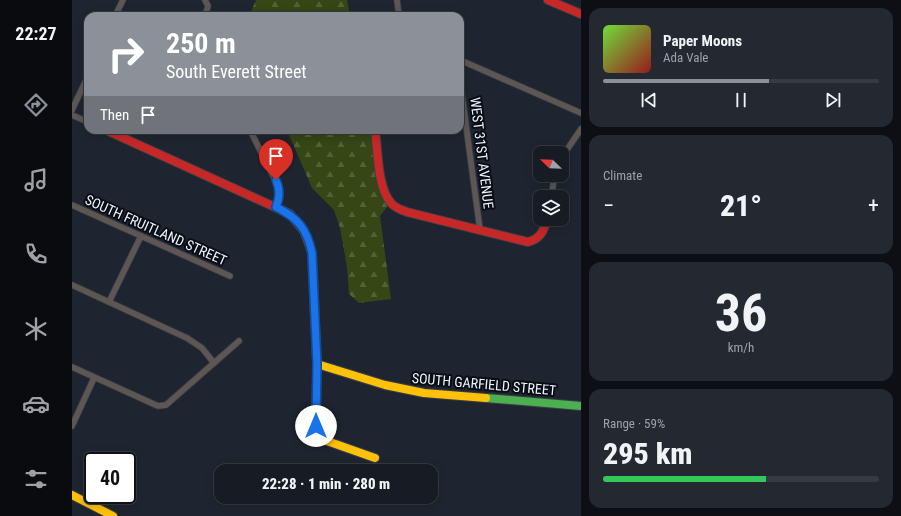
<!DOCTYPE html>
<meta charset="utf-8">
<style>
body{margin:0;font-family:"Roboto Condensed",sans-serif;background:#242931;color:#f1f3f6;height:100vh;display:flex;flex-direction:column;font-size:15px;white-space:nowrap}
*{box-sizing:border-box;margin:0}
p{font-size:13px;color:#9ea1a6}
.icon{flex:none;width:22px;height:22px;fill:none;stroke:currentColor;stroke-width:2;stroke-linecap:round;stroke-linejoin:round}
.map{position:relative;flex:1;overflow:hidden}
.side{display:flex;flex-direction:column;gap:8px;padding:8px;background:#0d0f14;width:320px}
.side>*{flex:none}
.banner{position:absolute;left:12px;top:12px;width:380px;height:122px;border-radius:12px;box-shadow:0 2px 10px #0003,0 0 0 1px #363a41;background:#8c9099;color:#fff;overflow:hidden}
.needle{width:26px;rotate:293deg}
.tools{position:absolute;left:461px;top:146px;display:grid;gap:8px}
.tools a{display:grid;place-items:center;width:36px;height:36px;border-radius:8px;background:#171c24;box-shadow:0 2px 10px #0003,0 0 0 1px #363a41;font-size:20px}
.speed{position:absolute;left:12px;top:452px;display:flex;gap:8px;font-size:20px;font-weight:700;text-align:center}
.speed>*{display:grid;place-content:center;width:52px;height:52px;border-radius:50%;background:#171c24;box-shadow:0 2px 10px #0003,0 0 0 1px #363a41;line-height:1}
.speed .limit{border:2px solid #111;border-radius:6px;background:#fff;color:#111}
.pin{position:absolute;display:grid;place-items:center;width:34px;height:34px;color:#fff;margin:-41px -17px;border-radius:50% 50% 50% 0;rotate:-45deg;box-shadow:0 0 4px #0007}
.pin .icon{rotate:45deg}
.me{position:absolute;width:44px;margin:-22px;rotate:0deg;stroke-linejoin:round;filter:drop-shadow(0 0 3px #0008)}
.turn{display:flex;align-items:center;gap:14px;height:84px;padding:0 16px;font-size:18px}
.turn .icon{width:52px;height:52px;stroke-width:2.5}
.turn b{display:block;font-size:28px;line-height:34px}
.then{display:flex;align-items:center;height:38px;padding:0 16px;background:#0003;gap:8px;font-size:15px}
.big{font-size:30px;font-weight:800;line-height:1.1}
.side .tile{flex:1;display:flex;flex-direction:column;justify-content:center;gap:6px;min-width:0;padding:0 14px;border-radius:12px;background:#242931}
.side .dial{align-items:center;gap:0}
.dial b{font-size:52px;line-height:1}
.song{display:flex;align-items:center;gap:12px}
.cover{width:48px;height:48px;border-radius:6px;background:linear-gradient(135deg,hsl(100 70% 55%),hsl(0 70% 35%))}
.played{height:4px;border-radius:2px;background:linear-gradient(90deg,#8c9099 60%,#363a41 60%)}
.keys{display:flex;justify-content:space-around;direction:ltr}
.heat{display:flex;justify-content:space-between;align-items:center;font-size:22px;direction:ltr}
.charge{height:6px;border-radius:3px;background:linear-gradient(90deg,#34c759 59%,#363a41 0)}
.trip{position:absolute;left:142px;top:464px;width:224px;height:40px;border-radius:12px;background:#171c24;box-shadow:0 2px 10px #0003,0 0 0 1px #363a41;font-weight:800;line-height:40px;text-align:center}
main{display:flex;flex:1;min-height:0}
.dock{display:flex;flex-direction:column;width:72px;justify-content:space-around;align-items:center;background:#090b0e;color:#9ea1a6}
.dock .icon{width:28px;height:28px}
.dock .on{color:#8c9099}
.dock b{font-size:18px;color:#f1f3f6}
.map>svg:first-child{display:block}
.forest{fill:url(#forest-firs)}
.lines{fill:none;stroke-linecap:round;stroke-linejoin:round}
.street-casing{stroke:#3a3f47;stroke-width:7}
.fast-casing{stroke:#3a3f47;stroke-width:10}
.slow-casing{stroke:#3a3f47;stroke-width:10}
.jam-casing{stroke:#3a3f47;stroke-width:10}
.street{stroke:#5d5652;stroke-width:5.5}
.fast{stroke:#4caf50;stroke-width:8}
.slow{stroke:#ffc107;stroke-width:8}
.jam{stroke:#c62828;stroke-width:8}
.route-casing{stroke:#114b97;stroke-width:10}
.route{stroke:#1a73e8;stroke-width:7}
.labels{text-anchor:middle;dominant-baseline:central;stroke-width:4;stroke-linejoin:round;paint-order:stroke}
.street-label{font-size:14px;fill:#eff4fd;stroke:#080d16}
</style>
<main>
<nav class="dock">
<b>22:27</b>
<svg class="icon on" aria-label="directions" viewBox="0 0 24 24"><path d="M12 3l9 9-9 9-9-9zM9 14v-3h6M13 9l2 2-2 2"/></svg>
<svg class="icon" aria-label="music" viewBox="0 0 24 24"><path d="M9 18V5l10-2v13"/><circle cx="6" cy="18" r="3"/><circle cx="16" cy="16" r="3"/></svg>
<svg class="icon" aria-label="phone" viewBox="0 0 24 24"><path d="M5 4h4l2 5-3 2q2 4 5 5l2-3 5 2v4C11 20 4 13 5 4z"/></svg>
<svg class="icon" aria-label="climate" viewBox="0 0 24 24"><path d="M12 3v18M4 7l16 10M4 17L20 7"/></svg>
<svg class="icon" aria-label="car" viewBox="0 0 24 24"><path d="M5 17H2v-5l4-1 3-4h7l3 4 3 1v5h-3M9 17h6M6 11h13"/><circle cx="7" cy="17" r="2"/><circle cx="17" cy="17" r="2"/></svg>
<svg class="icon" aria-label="filters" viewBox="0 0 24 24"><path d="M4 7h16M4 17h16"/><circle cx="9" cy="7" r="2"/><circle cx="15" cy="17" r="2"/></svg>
</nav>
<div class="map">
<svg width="509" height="516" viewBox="0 0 509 516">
<defs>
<pattern id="forest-firs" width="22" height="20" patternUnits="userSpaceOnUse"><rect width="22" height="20" fill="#364615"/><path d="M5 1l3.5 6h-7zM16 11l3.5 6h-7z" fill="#536138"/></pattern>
</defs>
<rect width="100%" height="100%" fill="#1f2530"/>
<g class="forest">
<polygon points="184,0 275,0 278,16 177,16"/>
<polygon points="215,130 299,130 307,184 315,207 308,216 319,299 287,303 277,294 275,267 268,228 262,210 240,188"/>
</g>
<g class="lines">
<g class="street-casing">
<g id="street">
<polyline points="325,0 327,16"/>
<polyline points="43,16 51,0"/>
<polyline points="133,16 136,6 133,0"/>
<polyline points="388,60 509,113"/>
<polyline points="388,80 408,230"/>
<polyline points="0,110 16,76"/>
<polyline points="0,115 16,122"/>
<polyline points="178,130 207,188 208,196 204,207"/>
<polyline points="490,157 509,129"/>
<polyline points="479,197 483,175"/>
<polyline points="0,205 158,276"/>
<polyline points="0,285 115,338 130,348 142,363"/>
<polyline points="37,302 69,236"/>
<polyline points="0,367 86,406 94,405 167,341"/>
<polyline points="0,426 22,378"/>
</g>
</g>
<g class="fast-casing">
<g id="fast">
<polyline points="238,247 240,253 245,364 244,426 248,436 255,441"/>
<polyline points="414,398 509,406"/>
</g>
</g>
<g class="slow-casing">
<g id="slow">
<polyline points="245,364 313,385 352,393 414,398"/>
<polyline points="255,441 303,458"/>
<polyline points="0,495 41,516"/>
</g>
</g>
<g class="jam-casing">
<g id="jam">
<polyline points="476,0 509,14"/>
<polyline points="34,130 218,214 232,231 238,247"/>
<path d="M303 130C306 150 305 187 319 203 323 208 329 210 335 212L456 242C468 239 472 231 475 219"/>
</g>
</g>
<use href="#street" class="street"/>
<use href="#fast" class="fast"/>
<use href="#slow" class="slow"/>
<use href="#jam" class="jam"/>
</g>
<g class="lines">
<g class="route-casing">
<path id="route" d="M204 180C208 190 208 197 204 207 226 218 235 229 240 253L245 364 244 426"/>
</g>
<use href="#route" class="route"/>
</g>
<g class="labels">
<g class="street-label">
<text transform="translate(410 153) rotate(83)">WEST 31ST AVENUE</text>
<text transform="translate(84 230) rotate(24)">SOUTH FRUITLAND STREET</text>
<text transform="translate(412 384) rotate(5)">SOUTH GARFIELD STREET</text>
</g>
</g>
</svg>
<div class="tools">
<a><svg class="needle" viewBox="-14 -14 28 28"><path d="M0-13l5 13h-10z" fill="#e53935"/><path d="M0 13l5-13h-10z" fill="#9ea1a6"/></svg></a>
<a><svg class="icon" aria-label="layers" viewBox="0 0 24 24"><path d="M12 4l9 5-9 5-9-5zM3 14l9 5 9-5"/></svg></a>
</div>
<div class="speed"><div class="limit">40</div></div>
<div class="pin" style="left:204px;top:180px;background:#d93025"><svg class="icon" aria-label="arrive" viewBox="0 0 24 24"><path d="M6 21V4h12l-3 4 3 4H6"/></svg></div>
<svg class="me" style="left:244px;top:426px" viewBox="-20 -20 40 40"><circle r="19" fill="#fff"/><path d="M0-13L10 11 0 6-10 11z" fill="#1a73e8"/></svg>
<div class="trip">22:28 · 1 min · 280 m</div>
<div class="banner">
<div class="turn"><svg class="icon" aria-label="right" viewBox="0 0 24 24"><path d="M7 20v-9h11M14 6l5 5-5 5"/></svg><div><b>250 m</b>South Everett Street</div></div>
<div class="then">Then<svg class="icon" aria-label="arrive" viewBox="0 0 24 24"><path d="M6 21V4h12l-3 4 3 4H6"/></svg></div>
</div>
</div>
<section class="side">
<div class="tile">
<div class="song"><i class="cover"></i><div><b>Paper Moons</b><p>Ada Vale</p></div></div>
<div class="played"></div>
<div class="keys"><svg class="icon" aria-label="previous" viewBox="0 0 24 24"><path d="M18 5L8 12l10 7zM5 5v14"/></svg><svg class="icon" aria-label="pause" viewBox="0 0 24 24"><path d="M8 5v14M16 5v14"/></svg><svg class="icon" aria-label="next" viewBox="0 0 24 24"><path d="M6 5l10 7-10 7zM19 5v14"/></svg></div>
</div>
<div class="tile"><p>Climate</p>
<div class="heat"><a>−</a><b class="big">21°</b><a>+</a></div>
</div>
<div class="tile dial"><b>36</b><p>km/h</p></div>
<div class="tile"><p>Range · 59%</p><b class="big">295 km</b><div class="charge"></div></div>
</section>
</main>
